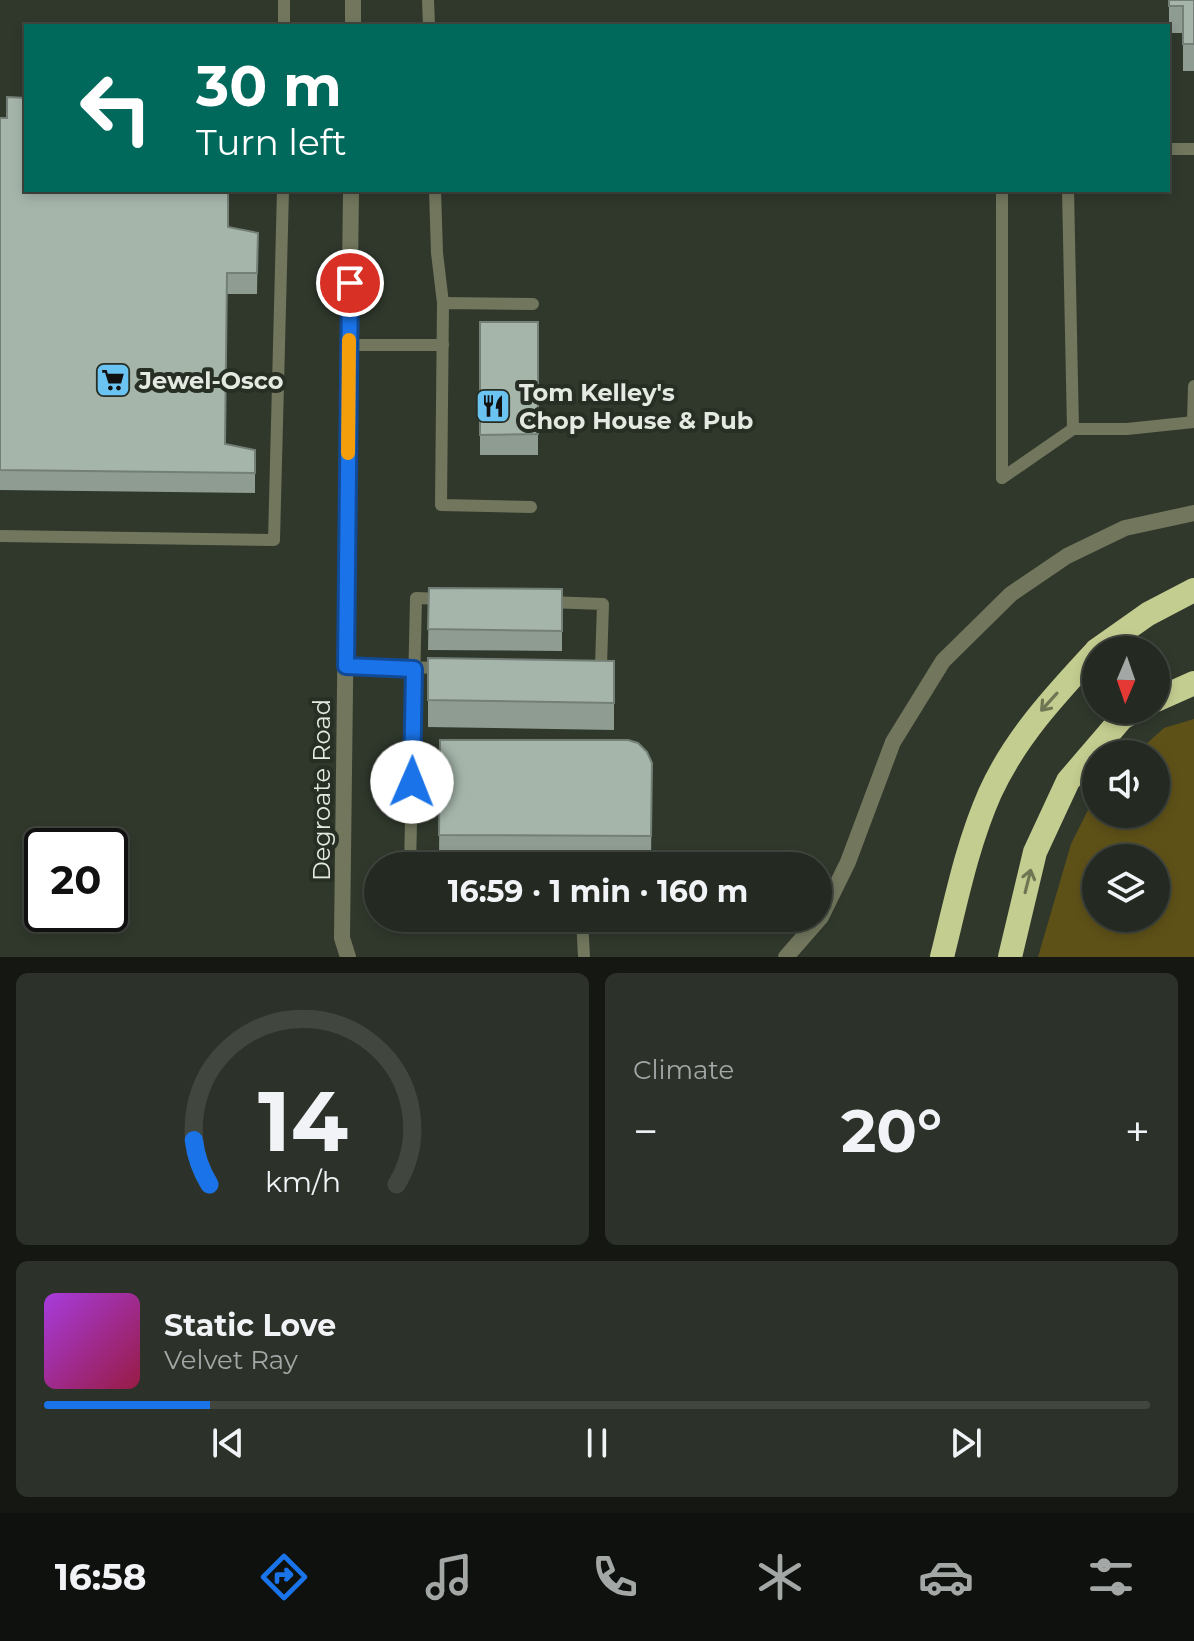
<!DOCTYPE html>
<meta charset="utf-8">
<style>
body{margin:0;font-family:Montserrat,sans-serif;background:#2c322a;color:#f1f3f6;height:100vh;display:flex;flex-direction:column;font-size:30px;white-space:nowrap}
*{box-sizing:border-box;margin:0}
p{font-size:26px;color:#a3a7a5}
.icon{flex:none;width:44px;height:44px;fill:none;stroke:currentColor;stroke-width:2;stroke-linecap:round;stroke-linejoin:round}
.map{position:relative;height:957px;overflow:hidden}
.drawer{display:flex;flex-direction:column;gap:16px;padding:16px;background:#141712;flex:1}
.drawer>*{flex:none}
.top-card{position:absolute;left:24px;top:24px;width:1146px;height:168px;border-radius:0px;box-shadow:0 4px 12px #0003,0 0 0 2px #41463f;background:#00695c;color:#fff;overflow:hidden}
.needle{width:52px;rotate:182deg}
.buttons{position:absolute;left:1082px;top:636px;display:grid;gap:16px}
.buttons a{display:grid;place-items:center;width:88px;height:88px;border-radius:50%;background:#242a21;box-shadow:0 4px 12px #0003,0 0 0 2px #41463f;font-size:40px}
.speed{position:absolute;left:24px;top:828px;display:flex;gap:16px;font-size:40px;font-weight:700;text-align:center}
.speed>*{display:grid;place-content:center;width:104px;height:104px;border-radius:50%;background:#242a21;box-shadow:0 4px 12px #0003,0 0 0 2px #41463f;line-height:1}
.speed .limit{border:4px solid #111;border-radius:12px;background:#fff;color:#111}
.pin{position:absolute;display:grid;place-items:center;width:68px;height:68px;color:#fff;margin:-34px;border:4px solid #fff;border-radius:50%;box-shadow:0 2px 8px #0007}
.me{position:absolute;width:88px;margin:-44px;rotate:1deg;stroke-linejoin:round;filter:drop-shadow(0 0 6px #0008)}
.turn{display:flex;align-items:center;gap:28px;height:168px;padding:0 40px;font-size:36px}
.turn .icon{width:104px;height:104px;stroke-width:2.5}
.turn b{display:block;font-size:56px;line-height:68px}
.big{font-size:60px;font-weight:700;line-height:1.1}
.drawer .card{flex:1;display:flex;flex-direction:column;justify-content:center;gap:12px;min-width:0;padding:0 28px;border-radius:12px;background:#2c322a}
.drawer .dial{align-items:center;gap:0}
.dial svg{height:208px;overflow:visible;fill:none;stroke:#41463f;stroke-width:7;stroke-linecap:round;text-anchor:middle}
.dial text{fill:#f1f3f6;stroke:none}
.song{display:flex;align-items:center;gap:24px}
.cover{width:96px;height:96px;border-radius:12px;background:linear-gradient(135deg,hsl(280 70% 55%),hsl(340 70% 35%))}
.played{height:8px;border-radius:4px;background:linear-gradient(90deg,#1a73e8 15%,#41463f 15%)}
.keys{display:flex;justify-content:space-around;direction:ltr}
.heat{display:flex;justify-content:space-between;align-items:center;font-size:44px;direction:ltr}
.drawer .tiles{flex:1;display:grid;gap:16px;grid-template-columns:1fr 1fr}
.card:last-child{grid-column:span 2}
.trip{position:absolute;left:364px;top:852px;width:468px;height:80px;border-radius:40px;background:#242a21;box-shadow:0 4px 12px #0003,0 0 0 2px #41463f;font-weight:700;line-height:80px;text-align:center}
.menu{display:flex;height:128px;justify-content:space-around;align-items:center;background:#0e110d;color:#a3a7a5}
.menu .icon{width:56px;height:56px}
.menu .on{color:#1a73e8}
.menu b{font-size:36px;color:#f1f3f6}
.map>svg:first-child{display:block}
.green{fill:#5e5118;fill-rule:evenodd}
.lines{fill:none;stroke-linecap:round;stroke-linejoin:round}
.service{stroke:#71765d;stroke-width:12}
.minor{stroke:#71765d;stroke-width:16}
.motorway{stroke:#c4cd90;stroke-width:24}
.wall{fill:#8e9c92}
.building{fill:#a5b5aa;stroke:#747f77;stroke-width:2}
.oneway{stroke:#6e7654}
.route-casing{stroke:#114b97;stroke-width:20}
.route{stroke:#1a73e8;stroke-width:14}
.slow{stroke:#f59e0b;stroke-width:14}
.labels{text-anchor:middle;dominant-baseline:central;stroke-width:8;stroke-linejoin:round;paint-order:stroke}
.poi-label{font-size:24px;font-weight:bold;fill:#e4e9e1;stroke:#272e23;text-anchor:start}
.street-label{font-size:24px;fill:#e4e9e1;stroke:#272e23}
</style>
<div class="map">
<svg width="1194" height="957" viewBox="0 0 1194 957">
<rect width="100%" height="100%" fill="#30382c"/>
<path class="green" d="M1194 719V957H1038L1071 844 1096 794V814H1156V754H1135L1164 728ZM1096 858H1156V918H1096Z"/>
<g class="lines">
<g class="service">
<polyline points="428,0 429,26"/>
<polyline points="284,26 284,0"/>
<polyline points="1168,149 1194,149"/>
<polyline points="435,190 437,253 443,303"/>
<polyline points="1002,190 1002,478"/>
<polyline points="1068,190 1073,429"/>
<polyline points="349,345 443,345"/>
<polyline points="1193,422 1194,386"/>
<polyline points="1002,478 1073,429 1127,429 1194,422"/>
<polyline points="531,507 441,505 443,303 533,304"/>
<polyline points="0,536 274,540 283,190"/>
<polyline points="548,602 603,604 601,666 593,666"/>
<polyline points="346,666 442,668"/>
<polyline points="410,866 416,598 442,599"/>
<polyline points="582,918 584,957"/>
</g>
<g class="minor">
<polyline points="353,26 353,0"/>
<polyline points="348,957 342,938 351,190"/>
<polyline points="786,957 821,917 848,862 893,742 943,661 1011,594 1067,556 1125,528 1194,513"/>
</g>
<g class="motorway">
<polyline points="1097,650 1148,614 1194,590"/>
<polyline points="1156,700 1194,683"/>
<path d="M942 957C956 901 967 845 990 793 1015 738 1056 694 1096 651"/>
<polyline points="1010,957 1035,852 1068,781 1122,718 1137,710"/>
</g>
</g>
<g class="wall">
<polygon points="1169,0 1194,0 1194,71 1183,71 1183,33 1169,33"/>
<polygon points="0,118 7,118 26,190 258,233 257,294 227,294 225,444 255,450 255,493 0,490"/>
<rect x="480" y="322" width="58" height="133"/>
<polygon points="429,588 562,589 562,651 428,650"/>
<polygon points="428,658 614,661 614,730 428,727"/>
<polygon points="440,740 652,763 651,863 439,862"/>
</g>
<g class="building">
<polygon points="1169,0 1194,0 1194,44 1183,44 1183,6 1169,6"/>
<polygon points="7,97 26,98 26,190 228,190 228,227 258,233 257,273 227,273 225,444 255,450 255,473 0,470 0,118 7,118"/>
<polygon points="480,322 538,322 538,434 480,435"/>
<polygon points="429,588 562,589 562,631 428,629"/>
<polygon points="428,658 614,661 614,703 428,700"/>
<polygon points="440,740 628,740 638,743 647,752 652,763 651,836 439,835"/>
</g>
<defs><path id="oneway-shaft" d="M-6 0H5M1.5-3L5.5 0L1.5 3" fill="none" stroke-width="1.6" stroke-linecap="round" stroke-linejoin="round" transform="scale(2)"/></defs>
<g class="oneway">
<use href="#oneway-shaft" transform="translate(1049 702) rotate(132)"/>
<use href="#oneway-shaft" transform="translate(1028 881) rotate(-76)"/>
</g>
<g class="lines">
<g class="route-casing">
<polyline id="route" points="350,283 346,666 414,669 412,782"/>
</g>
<use href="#route" class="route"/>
<polyline class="slow" points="348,453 349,340"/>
</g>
<defs>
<g id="supermarket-square" transform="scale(1.8)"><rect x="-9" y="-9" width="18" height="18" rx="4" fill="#6ac3f1" stroke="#272e23"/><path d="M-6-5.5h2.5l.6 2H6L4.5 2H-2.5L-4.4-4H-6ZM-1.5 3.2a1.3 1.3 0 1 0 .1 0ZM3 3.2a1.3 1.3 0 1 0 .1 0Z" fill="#111"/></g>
<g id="restaurant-square" transform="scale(1.8)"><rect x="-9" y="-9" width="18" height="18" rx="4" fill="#6ac3f1" stroke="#272e23"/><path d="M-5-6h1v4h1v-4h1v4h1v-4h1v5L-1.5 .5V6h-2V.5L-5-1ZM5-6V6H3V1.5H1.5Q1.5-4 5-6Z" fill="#111"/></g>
</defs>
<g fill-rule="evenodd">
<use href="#supermarket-square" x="113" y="380"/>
<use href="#restaurant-square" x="493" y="406"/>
</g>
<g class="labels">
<g class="poi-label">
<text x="139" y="380">Jewel-Osco</text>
<text x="519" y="392">Tom Kelley's<tspan x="519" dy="28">Chop House &amp; Pub</tspan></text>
</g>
<g class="street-label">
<text transform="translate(321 790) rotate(-90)">Degroate Road</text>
</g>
</g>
</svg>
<div class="buttons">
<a><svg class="needle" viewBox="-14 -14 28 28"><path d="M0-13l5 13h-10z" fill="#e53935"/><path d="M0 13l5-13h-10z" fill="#a3a7a5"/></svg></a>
<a><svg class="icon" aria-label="sound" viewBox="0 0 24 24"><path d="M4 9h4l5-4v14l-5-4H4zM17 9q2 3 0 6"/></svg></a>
<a><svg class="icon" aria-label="layers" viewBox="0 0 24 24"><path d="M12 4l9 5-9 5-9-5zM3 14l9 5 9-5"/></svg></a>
</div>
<div class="speed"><div class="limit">20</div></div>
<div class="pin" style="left:350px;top:283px;background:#d93025"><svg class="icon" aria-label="arrive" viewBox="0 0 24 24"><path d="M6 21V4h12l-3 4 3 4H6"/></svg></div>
<svg class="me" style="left:412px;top:782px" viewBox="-20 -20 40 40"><circle r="19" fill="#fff"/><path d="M0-13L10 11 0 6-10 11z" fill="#1a73e8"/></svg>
<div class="trip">16:59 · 1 min · 160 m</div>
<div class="top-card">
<div class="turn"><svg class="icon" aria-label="left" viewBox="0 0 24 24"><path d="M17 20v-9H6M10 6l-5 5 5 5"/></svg><div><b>30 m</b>Turn left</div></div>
</div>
</div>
<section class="drawer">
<div class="tiles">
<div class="card dial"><svg viewBox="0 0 100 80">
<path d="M14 69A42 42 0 1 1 86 69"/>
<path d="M14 69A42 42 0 0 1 8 52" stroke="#1a73e8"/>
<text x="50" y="56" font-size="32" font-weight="700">14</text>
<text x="50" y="72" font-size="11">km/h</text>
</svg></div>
<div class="card"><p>Climate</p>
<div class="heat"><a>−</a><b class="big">20°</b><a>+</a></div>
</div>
<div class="card">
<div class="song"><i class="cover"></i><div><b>Static Love</b><p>Velvet Ray</p></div></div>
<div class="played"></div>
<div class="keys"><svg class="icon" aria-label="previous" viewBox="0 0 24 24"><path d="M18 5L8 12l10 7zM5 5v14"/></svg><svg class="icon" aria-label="pause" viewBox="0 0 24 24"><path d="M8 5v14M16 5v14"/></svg><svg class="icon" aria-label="next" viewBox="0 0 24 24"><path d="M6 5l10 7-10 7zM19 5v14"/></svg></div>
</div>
</div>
</section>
<nav class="menu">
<b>16:58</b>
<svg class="icon on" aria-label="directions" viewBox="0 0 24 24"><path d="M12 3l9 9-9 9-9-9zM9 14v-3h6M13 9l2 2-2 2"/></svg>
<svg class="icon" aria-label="music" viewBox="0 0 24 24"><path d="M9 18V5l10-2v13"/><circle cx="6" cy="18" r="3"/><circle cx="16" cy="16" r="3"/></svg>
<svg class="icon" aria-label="phone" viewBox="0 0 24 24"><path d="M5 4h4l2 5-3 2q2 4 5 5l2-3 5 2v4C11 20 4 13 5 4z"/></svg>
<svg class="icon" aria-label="climate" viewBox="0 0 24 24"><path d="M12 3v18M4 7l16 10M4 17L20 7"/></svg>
<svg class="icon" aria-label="car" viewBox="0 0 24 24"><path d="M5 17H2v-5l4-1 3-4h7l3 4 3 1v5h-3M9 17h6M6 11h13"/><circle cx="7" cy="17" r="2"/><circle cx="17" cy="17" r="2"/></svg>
<svg class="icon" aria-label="filters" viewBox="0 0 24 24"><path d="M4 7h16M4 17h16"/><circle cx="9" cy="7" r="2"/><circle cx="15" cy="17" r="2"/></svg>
</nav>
